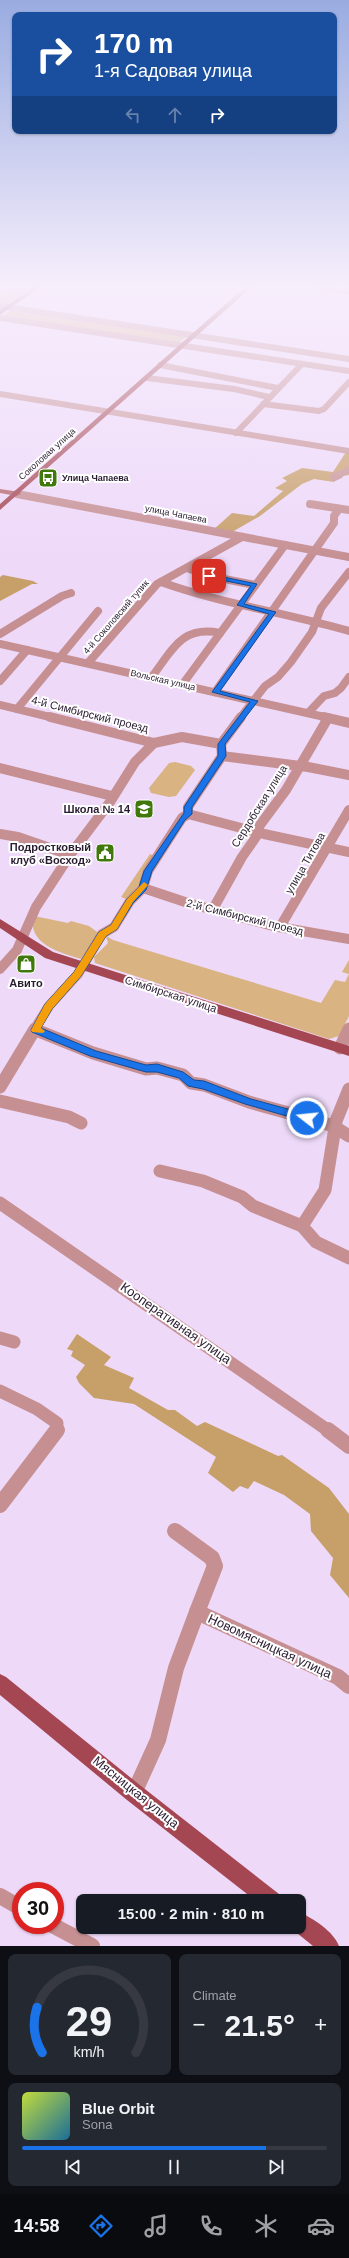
<!DOCTYPE html>
<meta charset="utf-8">
<style>
body{margin:0;font-family:Helvetica,sans-serif;background:#242831;color:#f1f3f6;height:100vh;display:flex;flex-direction:column;font-size:15px;white-space:nowrap}
*{box-sizing:border-box;margin:0}
p{font-size:13px;color:#9ea1a6}
.icon{flex:none;width:22px;height:22px;fill:none;stroke:currentColor;stroke-width:2;stroke-linecap:round;stroke-linejoin:round}
.map{position:relative;height:1946px;overflow:hidden}
.side{display:flex;flex-direction:column;gap:8px;padding:8px;background:#0d0f14;flex:1}
.side>*{flex:none}
.hud{position:absolute;left:12px;top:12px;width:325px;height:122px;border-radius:8px;box-shadow:0 1px 3px #0004;background:#1a4fa0;color:#fff;overflow:hidden}
.speed{position:absolute;left:12px;top:1882px;display:flex;gap:8px;font-size:20px;font-weight:700;text-align:center}
.speed>*{display:grid;place-content:center;width:52px;height:52px;border-radius:50%;background:#171b24;box-shadow:0 1px 3px #0004;line-height:1}
.speed .limit{border:6px solid #d22;background:#fff;color:#111}
.pin{position:absolute;display:grid;place-items:center;width:34px;height:34px;color:#fff;margin:-17px;border-radius:8px;box-shadow:0 2px 6px #0006}
.me{position:absolute;width:44px;margin:-22px;rotate:286deg;stroke-linejoin:round;filter:drop-shadow(0 0 3px #0008)}
.turn{display:flex;align-items:center;gap:14px;height:84px;padding:0 16px;font-size:18px}
.turn .icon{width:52px;height:52px;stroke-width:2.5}
.turn b{display:block;font-size:28px;line-height:34px}
.lanes{display:flex;align-items:center;height:38px;padding:0 16px;background:#0003;justify-content:center;gap:20px;direction:ltr}
.lanes .off{opacity:.35}
.big{font-size:30px;font-weight:700;line-height:1.1}
.side .widget{flex:1;display:flex;flex-direction:column;justify-content:center;gap:6px;min-width:0;padding:0 14px;border-radius:8px;background:#242831}
.side .dial{align-items:center;gap:0}
.dial svg{height:104px;overflow:visible;fill:none;stroke:#363941;stroke-width:7;stroke-linecap:round;text-anchor:middle}
.dial text{fill:#f1f3f6;stroke:none}
.song{display:flex;align-items:center;gap:12px}
.cover{width:48px;height:48px;border-radius:6px;background:linear-gradient(135deg,hsl(70 70% 55%),hsl(200 70% 35%))}
.played{height:4px;border-radius:2px;background:linear-gradient(90deg,#1a73e8 80%,#363941 80%)}
.keys{display:flex;justify-content:space-around;direction:ltr}
.heat{display:flex;justify-content:space-between;align-items:center;font-size:22px;direction:ltr}
.side .tiles{flex:1;display:grid;gap:8px;grid-template-columns:1fr 1fr}
.widget:last-child{grid-column:span 2}
.trip{position:absolute;left:76px;top:1894px;width:230px;height:40px;border-radius:8px;background:#171b24;box-shadow:0 1px 3px #0004;font-weight:700;line-height:40px;text-align:center}
.tab-bar{display:flex;height:64px;justify-content:space-around;align-items:center;background:#090b0e;color:#9ea1a6}
.tab-bar .icon{width:28px;height:28px}
.tab-bar .selected{color:#1a73e8}
.tab-bar b{font-size:18px;color:#f1f3f6}
.map>svg:first-child{display:block}
.green{fill:#d9b381}
.forest{fill:#c79f68}
.lines{fill:none;stroke-linecap:round;stroke-linejoin:round}
.street-far4{stroke:#c69093;stroke-width:6}
.street-far3{stroke:#c69093;stroke-width:8}
.street-far2{stroke:#c69093;stroke-width:10}
.street-far1{stroke:#c69093;stroke-width:13}
.street{stroke:#c69093;stroke-width:16}
.secondary{fill:#b4666e;fill-rule:evenodd}
.primary{fill:#a54753;fill-rule:evenodd}
.route{fill:#1a73e8;stroke:#114b97}
.slow{fill:#f59e0b}
.labels{text-anchor:middle;dominant-baseline:central;stroke-width:4;stroke-linejoin:round;paint-order:stroke}
.far-street-label{font-size:9px;fill:#291c30;stroke:#fff}
.far-poi-label{font-size:9px;font-weight:bold;fill:#291c30;stroke:#fff;text-anchor:start}
.street-label{font-size:11px;fill:#291c30;stroke:#fff}
.poi-label{font-size:11px;font-weight:bold;fill:#291c30;stroke:#fff;text-anchor:end}
.near-street-label{font-size:13px;fill:#291c30;stroke:#fff}
</style>
<div class="map">
<svg width="349" height="1946" viewBox="0 0 349 1946">
<rect width="100%" height="100%" fill="#eed9f9"/>
<g class="green">
<polygon points="13,286 34,286 7,304 0,305 0,295"/>
<polygon points="11,310 186,337 178,343 3,316"/>
<polygon points="175,762 191,766 195,770 176,796 169,797 151,793 149,788 169,763"/>
<polygon points="150,854 154,856 141,883 126,899 121,897"/>
<path d="M34 916 68 923 71 921 89 926 100 934 81 959C60 953 26 943 34 916Z"/>
<polygon points="106,936 113,940 321,1003 335,980 345,982 349,974 342,972 349,960 349,1016 339,1036 329,1039 95,963 94,957 108,943"/>
</g>
<g class="forest">
<polygon points="346,452 349,452 349,475 342,476 334,482 314,479 302,484 260,516 232,532 213,530 232,513 254,516 283,491 275,488 287,481 282,478 302,468 333,472"/>
<polygon points="3,575 33,581 38,584 32,584 0,601 0,577"/>
<polygon points="77,1334 111,1357 104,1365 134,1378 129,1388 168,1410 175,1410 197,1426 205,1422 278,1456 282,1455 329,1488 349,1514 349,1598 330,1575 333,1558 311,1531 310,1514 284,1495 254,1481 248,1489 240,1486 233,1492 208,1473 216,1457 134,1404 94,1398 79,1383 76,1377 85,1365 71,1356 73,1351 67,1349"/>
</g>
<g class="lines">
<g class="street-far4">
<polyline points="313,286 349,292"/>
<polyline points="0,306 349,359"/>
<polyline points="0,318 349,371"/>
<polyline points="160,365 278,388"/>
<polyline points="147,378 234,389 269,397"/>
<polyline points="0,394 349,451"/>
<polyline points="263,404 319,411 324,409 349,382"/>
<polyline points="236,433 302,364"/>
<polyline points="337,476 349,470"/>
</g>
<g class="street-far3">
<polyline points="334,477 339,475"/>
<polyline points="17,494 349,557"/>
<polyline points="310,504 349,510"/>
<polyline points="187,568 209,576 255,585"/>
<path d="M161 582C222 604 287 613 349 631"/>
<polyline points="0,634 62,596 71,593"/>
<polyline points="0,644 329,718"/>
<polyline points="88,663 157,584 242,537"/>
<path d="M151 678C172 651 181 625 220 633"/>
<polyline points="0,681 27,650"/>
<polyline points="182,685 285,545"/>
<polyline points="215,692 334,523 334,516 339,509"/>
<polyline points="0,705 54,718"/>
<polyline points="17,709 98,611"/>
<polyline points="308,713 324,696 335,693 341,688 349,677"/>
<polyline points="240,718 265,686 278,677 291,662 312,632 321,608 349,572"/>
</g>
<g class="street-far2">
<polyline points="50,717 154,743 182,737 221,744"/>
<polyline points="324,717 349,723"/>
<polyline points="222,756 308,767 349,775"/>
<polyline points="0,768 112,796"/>
<polyline points="188,814 264,834 349,852"/>
<polyline points="0,834 18,837 70,855"/>
<polyline points="143,888 188,903 273,926 349,939"/>
<polyline points="213,909 242,857 256,837 260,825 286,790 328,718"/>
<polyline points="280,927 349,810"/>
<polyline points="0,969 17,950 36,907 70,855 110,802 135,762 154,743"/>
<polyline points="34,1030 49,1006 78,974 102,934 114,927 130,901 143,888 148,871 182,818 188,814 188,807 222,756 221,744 241,717"/>
<polyline points="348,1030 349,1029"/>
</g>
<g class="street-far1">
<polyline points="36,1030 93,1053 146,1069 157,1068 183,1075 191,1083 204,1085 249,1102 321,1122 335,1127 349,1136"/>
<polyline points="340,1048 349,1029"/>
<polyline points="0,1087 35,1029"/>
<polyline points="0,1101 69,1117 81,1123"/>
<polyline points="160,1171 203,1181 242,1197 253,1206 302,1226 316,1242 349,1258"/>
<polyline points="0,1203 329,1431"/>
<polyline points="302,1226 325,1190 336,1121 349,1089"/>
<polyline points="0,1338 14,1342"/>
<polyline points="0,1391 37,1409 57,1423 56,1431"/>
</g>
<g class="street">
<polyline points="328,1430 349,1446"/>
<polyline points="0,1505 57,1430"/>
<polyline points="175,1531 212,1558 215,1566 197,1612 338,1677 349,1686"/>
<polyline points="134,1793 158,1740 176,1668 197,1612"/>
<polyline points="0,1896 21,1908"/>
<polyline points="52,1925 92,1946"/>
</g>
<polygon class="secondary" points="0,489 20,492 21,494 17,496 0,493"/>
<g class="primary">
<polygon points="35,286 42,286 0,315 0,310"/>
<polygon points="246,286 253,286 0,510 0,504"/>
<polygon points="0,919 53,952 349,1046 349,1056 45,958 0,928"/>
<polygon points="0,1674 6,1677 141,1786 279,1894 282,1901 256,1901 127,1800 0,1695"/>
<path d="M299 1912C313 1918 334 1932 339 1946H313L292 1929 291 1927H299Z"/>
</g>
</g>
<linearGradient id="sky" x2="0" y2="1"><stop stop-color="#99ace1"/><stop offset="0.51" stop-color="#f7eefc"/><stop offset="1" stop-color="#f7eefc" stop-opacity="0"/></linearGradient>
<rect width="349" height="559" fill="url(#sky)"/>
<polygon class="route" points="209,574 257,584 244,604 276,612 220,691 258,701 225,744 226,756 192,807 192,814 185,820 152,871 146,890 133,903 117,929 106,936 81,976 52,1009 41,1028 96,1051 146,1065 157,1064 183,1072 194,1080 204,1081 251,1099 310,1115 310,1121 307,1122 245,1104 203,1089 188,1086 179,1078 157,1072 146,1072 90,1056 32,1032 31,1030 45,1004 74,972 99,932 111,925 127,899 139,887 144,871 184,813 184,807 218,756 218,744 250,702 212,692 269,614 237,605 251,586 206,577"/>
<polygon class="slow" points="144,882 148,885 133,902 117,929 106,936 81,976 52,1009 41,1028 45,1031 43,1033 32,1032 31,1030 45,1004 74,972 99,932 111,925 127,899"/>
<defs>
<g id="bus-square" transform="scale(1)"><rect x="-9" y="-9" width="18" height="18" rx="4" fill="#41780b" stroke="#fff"/><path d="M-5-6H5V4H4V6H2V4H-2V6H-4V4H-5ZM-3.5-4V0h7V-4ZM-3.5 1.2v1.5H-2V1.2ZM2 1.2v1.5H3.5V1.2Z" fill="#fff"/></g>
<g id="school-square" transform="scale(1)"><rect x="-9" y="-9" width="18" height="18" rx="4" fill="#41780b" stroke="#fff"/><path d="M0-5L7-2L0 1L-7-2ZM-4 1L0 2.5L4 1V4Q0 6-4 4Z" fill="#fff"/></g>
<g id="civic-square" transform="scale(1)"><rect x="-9" y="-9" width="18" height="18" rx="4" fill="#41780b" stroke="#fff"/><path d="M-.6-6.5H3V-4.5H.6V-3L4-1V1h2V6H-6V1h2V-1L-.6-3ZM-1.2 2.5V6h2.4V2.5Z" fill="#fff"/></g>
<g id="shop-square" transform="scale(1)"><rect x="-9" y="-9" width="18" height="18" rx="4" fill="#41780b" stroke="#fff"/><path d="M-5-2.5h2.3a2.7 3.5 0 0 1 5.4 0H5L5.5 6h-11ZM-1.5-2.5h3a1.5 2.3 0 0 0-3 0Z" fill="#fff"/></g>
</defs>
<g fill-rule="evenodd">
<use href="#bus-square" x="48" y="478"/>
<use href="#school-square" x="144" y="809"/>
<use href="#civic-square" x="105" y="853"/>
<use href="#shop-square" x="26" y="964"/>
</g>
<g class="labels">
<g class="far-street-label">
<text transform="translate(47 454) rotate(-42)">Соколовая улица</text>
<text transform="translate(176 514) rotate(11)">улица Чапаева</text>
<text transform="translate(116 617) rotate(-49)">4-й Соколовский тупик</text>
<text transform="translate(163 680) rotate(13)">Вольская улица</text>
</g>
<g class="far-poi-label">
<text x="62" y="478">Улица Чапаева</text>
</g>
<g class="street-label">
<text transform="translate(90 714) rotate(14)">4-й Симбирский проезд</text>
<text transform="translate(259 806) rotate(-58)">Сердобская улица</text>
<text transform="translate(305 863) rotate(-60)">улица Титова</text>
<text transform="translate(245 917) rotate(14)">2-й Симбирский проезд</text>
<text transform="translate(171 994) rotate(18)">Симбирская улица</text>
</g>
<g class="poi-label">
<text x="130" y="809">Школа № 14</text>
<text x="91" y="847">Подростковый<tspan x="91" dy="13">клуб «Восход»</tspan></text>
<text x="26" y="983" text-anchor="middle">Авито</text>
</g>
<g class="near-street-label">
<text transform="translate(176 1323) rotate(35)">Кооперативная улица</text>
<text transform="translate(270 1646) rotate(25)">Новомясницкая улица</text>
<text transform="translate(136 1792) rotate(39)">Мясницкая улица</text>
</g>
</g>
</svg>
<div class="speed"><div class="limit">30</div></div>
<div class="pin" style="left:209px;top:576px;background:#d93025"><svg class="icon" aria-label="arrive" viewBox="0 0 24 24"><path d="M6 21V4h12l-3 4 3 4H6"/></svg></div>
<svg class="me" style="left:307px;top:1118px" viewBox="-20 -20 40 40"><circle r="17" fill="#1a73e8" stroke="#fff" stroke-width="3"/><path d="M0-11L8 9 0 5-8 9z" fill="#fff"/></svg>
<div class="trip">15:00 · 2 min · 810 m</div>
<div class="hud">
<div class="turn"><svg class="icon" aria-label="right" viewBox="0 0 24 24"><path d="M7 20v-9h11M14 6l5 5-5 5"/></svg><div><b>170 m</b>1-я Садовая улица</div></div>
<div class="lanes"><svg class="icon off" aria-label="left" viewBox="0 0 24 24"><path d="M17 20v-9H6M10 6l-5 5 5 5"/></svg><svg class="icon off" aria-label="ahead" viewBox="0 0 24 24"><path d="M12 20V5M6 11l6-6 6 6"/></svg><svg class="icon" aria-label="right" viewBox="0 0 24 24"><path d="M7 20v-9h11M14 6l5 5-5 5"/></svg></div>
</div>
</div>
<section class="side">
<div class="tiles">
<div class="widget dial"><svg viewBox="0 0 100 80">
<path d="M14 69A42 42 0 1 1 86 69"/>
<path d="M14 69A42 42 0 0 1 10 34" stroke="#1a73e8"/>
<text x="50" y="56" font-size="32" font-weight="700">29</text>
<text x="50" y="72" font-size="11">km/h</text>
</svg></div>
<div class="widget"><p>Climate</p>
<div class="heat"><a>−</a><b class="big">21.5°</b><a>+</a></div>
</div>
<div class="widget">
<div class="song"><i class="cover"></i><div><b>Blue Orbit</b><p>Sona</p></div></div>
<div class="played"></div>
<div class="keys"><svg class="icon" aria-label="previous" viewBox="0 0 24 24"><path d="M18 5L8 12l10 7zM5 5v14"/></svg><svg class="icon" aria-label="pause" viewBox="0 0 24 24"><path d="M8 5v14M16 5v14"/></svg><svg class="icon" aria-label="next" viewBox="0 0 24 24"><path d="M6 5l10 7-10 7zM19 5v14"/></svg></div>
</div>
</div>
</section>
<nav class="tab-bar">
<b>14:58</b>
<svg class="icon selected" aria-label="directions" viewBox="0 0 24 24"><path d="M12 3l9 9-9 9-9-9zM9 14v-3h6M13 9l2 2-2 2"/></svg>
<svg class="icon" aria-label="music" viewBox="0 0 24 24"><path d="M9 18V5l10-2v13"/><circle cx="6" cy="18" r="3"/><circle cx="16" cy="16" r="3"/></svg>
<svg class="icon" aria-label="phone" viewBox="0 0 24 24"><path d="M5 4h4l2 5-3 2q2 4 5 5l2-3 5 2v4C11 20 4 13 5 4z"/></svg>
<svg class="icon" aria-label="climate" viewBox="0 0 24 24"><path d="M12 3v18M4 7l16 10M4 17L20 7"/></svg>
<svg class="icon" aria-label="car" viewBox="0 0 24 24"><path d="M5 17H2v-5l4-1 3-4h7l3 4 3 1v5h-3M9 17h6M6 11h13"/><circle cx="7" cy="17" r="2"/><circle cx="17" cy="17" r="2"/></svg>
</nav>
